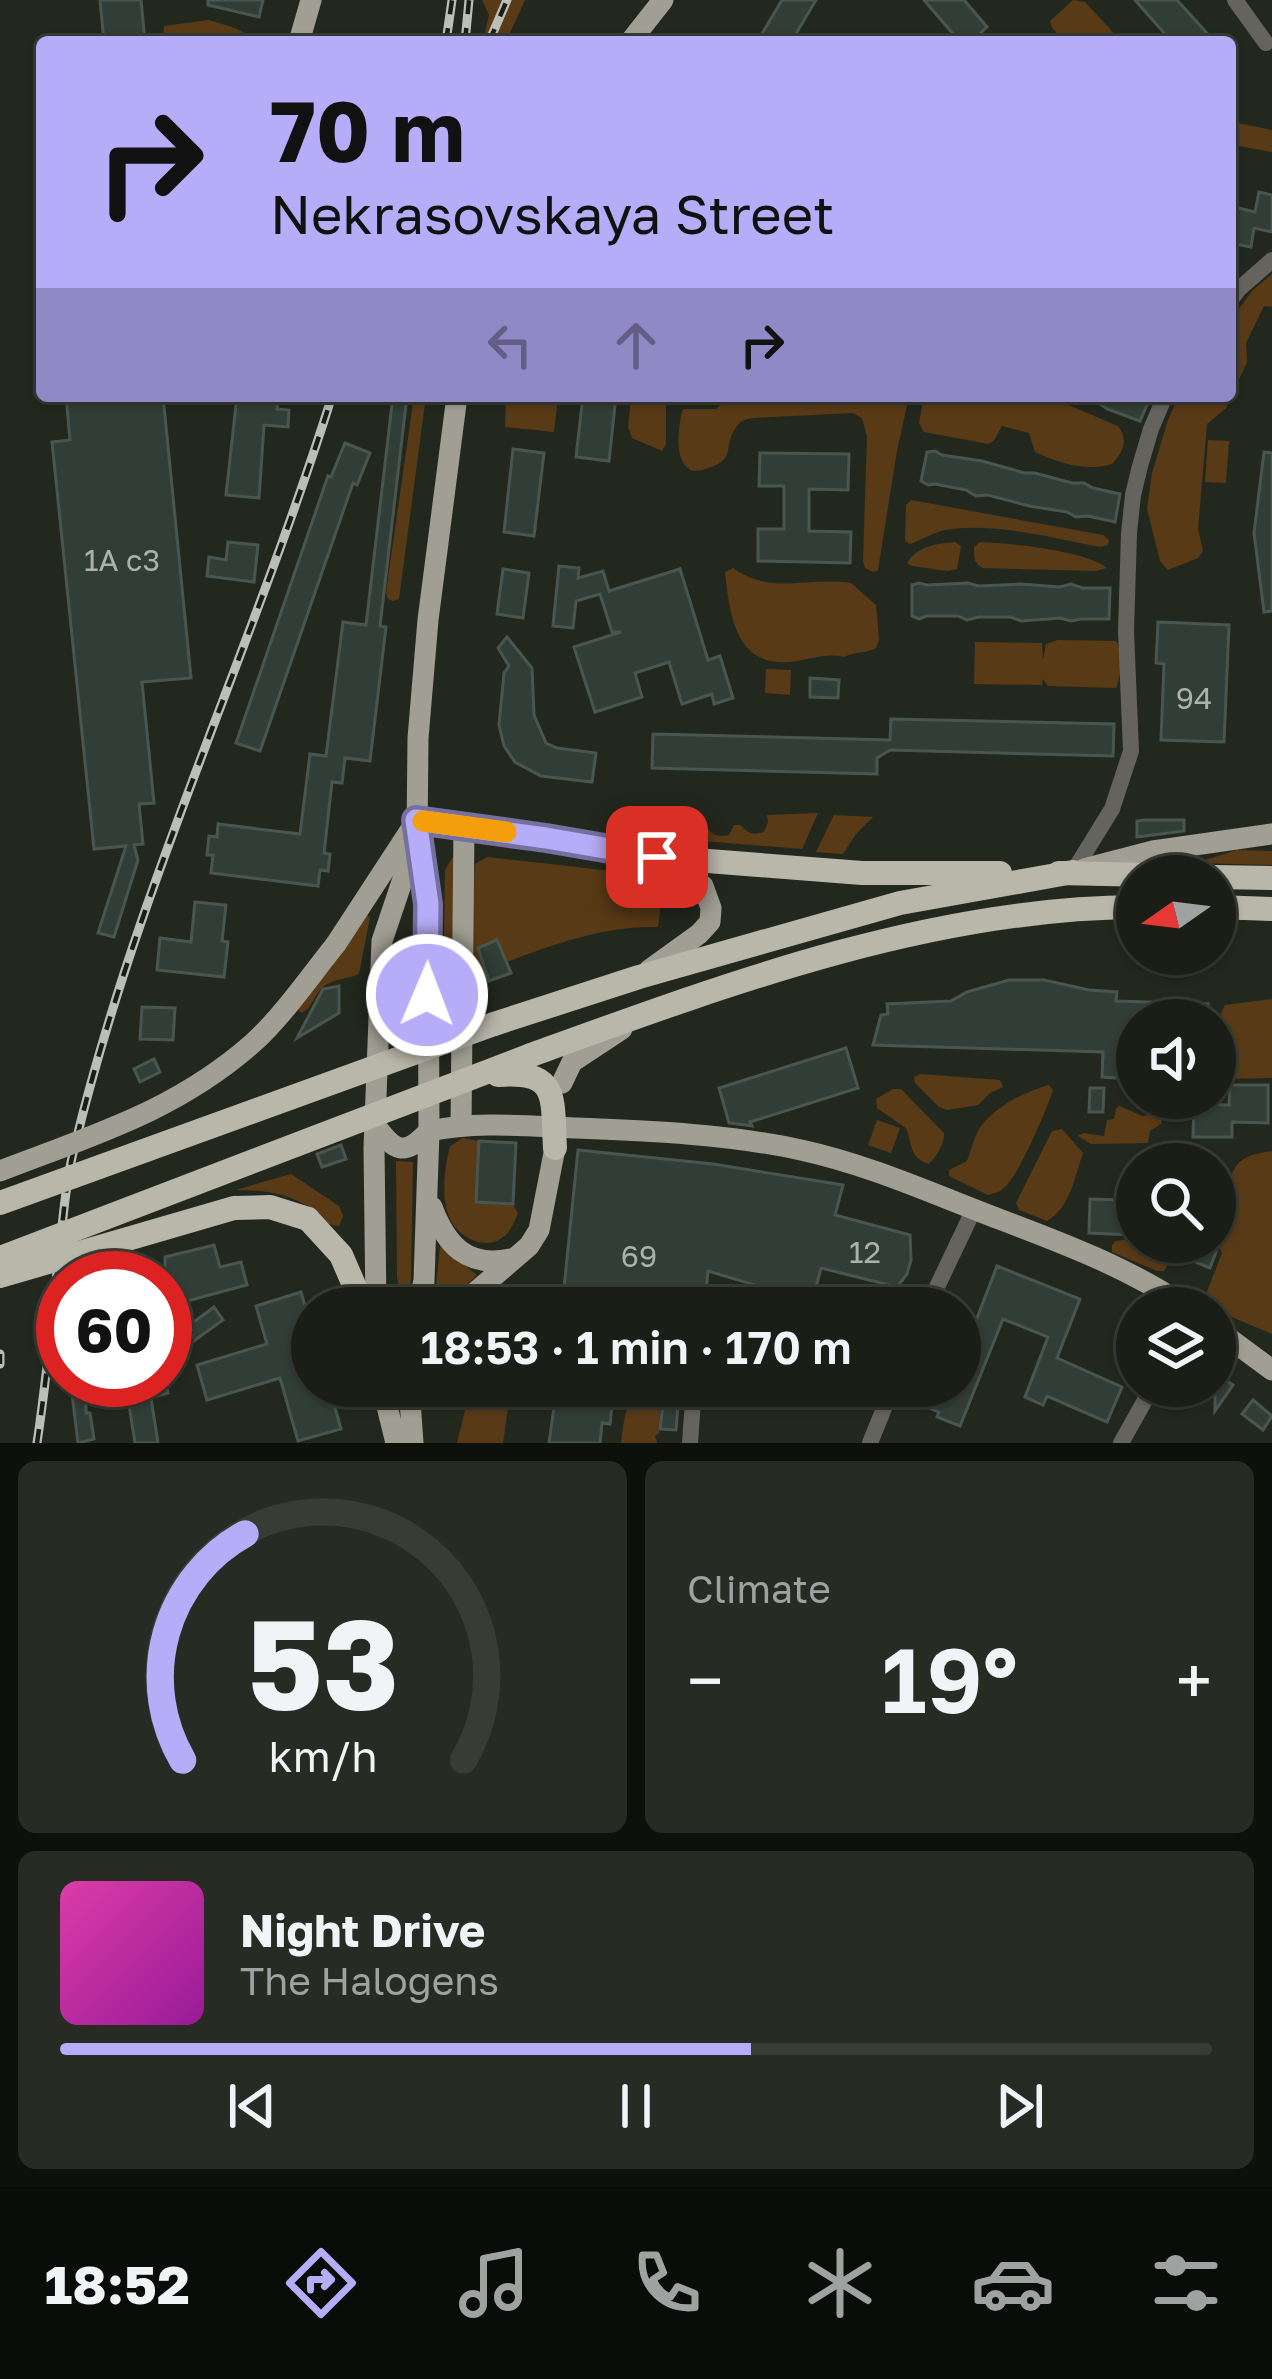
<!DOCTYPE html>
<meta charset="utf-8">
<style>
body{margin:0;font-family:"Golos Text",sans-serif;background:#272b23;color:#f1f3f6;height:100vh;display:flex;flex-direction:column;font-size:45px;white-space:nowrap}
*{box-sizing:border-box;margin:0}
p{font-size:39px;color:#9fa2a1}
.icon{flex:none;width:66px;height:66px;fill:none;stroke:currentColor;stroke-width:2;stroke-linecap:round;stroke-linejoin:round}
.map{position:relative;height:1443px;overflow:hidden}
.sheet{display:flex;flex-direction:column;gap:18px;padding:18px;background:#0e100c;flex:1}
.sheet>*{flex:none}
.top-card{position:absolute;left:36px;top:36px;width:1200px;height:366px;border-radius:12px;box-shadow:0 3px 9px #0004,0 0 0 3px #383c35;background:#b6acf8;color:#111;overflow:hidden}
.needle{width:78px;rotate:256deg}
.tools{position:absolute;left:1116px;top:855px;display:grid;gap:24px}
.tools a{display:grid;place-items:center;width:120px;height:120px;border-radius:50%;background:#1a1e16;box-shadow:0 3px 9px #0004,0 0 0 3px #383c35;font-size:60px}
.speed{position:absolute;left:36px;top:1251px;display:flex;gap:24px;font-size:60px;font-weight:700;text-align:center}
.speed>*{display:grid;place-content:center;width:156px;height:156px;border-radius:50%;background:#1a1e16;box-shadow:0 3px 9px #0004,0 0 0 3px #383c35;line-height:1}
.speed .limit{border:18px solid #d22;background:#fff;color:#111}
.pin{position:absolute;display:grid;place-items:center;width:102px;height:102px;color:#fff;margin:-51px;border-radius:24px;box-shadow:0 6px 18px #0006}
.me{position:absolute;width:132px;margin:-66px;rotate:1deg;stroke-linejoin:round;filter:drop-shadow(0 0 9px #0008)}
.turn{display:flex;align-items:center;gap:42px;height:252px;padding:0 36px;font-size:54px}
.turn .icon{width:156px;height:156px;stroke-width:2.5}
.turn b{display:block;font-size:84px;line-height:102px}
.lanes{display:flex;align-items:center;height:114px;padding:0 36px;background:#0003;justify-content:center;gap:60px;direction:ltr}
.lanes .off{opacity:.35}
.big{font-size:90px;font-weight:600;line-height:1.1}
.sheet .widget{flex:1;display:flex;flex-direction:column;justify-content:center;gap:18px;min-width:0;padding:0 42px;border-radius:18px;background:#272b23}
.sheet .dial{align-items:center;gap:0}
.dial svg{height:312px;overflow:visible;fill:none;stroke:#383c35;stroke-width:7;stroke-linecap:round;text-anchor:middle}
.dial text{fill:#f1f3f6;stroke:none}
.song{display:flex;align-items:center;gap:36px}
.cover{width:144px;height:144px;border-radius:18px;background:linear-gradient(135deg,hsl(320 70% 55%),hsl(300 70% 35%))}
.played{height:12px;border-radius:6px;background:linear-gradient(90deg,#b6acf8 60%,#383c35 60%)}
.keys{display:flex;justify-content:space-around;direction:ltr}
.heat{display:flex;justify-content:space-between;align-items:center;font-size:66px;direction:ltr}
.sheet .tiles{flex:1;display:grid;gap:18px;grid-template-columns:1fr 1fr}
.widget:last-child{grid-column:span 2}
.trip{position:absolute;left:291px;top:1287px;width:690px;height:120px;border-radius:60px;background:#1a1e16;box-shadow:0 3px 9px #0004,0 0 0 3px #383c35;font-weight:600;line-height:120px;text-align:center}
.dock{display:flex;height:192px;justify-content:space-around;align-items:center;background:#0a0c09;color:#9fa2a1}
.dock .icon{width:84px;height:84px}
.dock .current{color:#b6acf8}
.dock b{font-size:54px;color:#f1f3f6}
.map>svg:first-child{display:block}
.green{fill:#593a16}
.building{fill:#313d37;stroke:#49564f;stroke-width:3}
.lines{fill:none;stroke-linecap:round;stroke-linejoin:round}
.minor{stroke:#64635d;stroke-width:16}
.major{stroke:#a19f93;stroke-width:21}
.highway{stroke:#b9b7a9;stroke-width:24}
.rail-casing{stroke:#bbbfb8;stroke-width:9}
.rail{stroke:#191f15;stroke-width:4.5;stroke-dasharray:14;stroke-linecap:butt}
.major-bridge{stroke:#a19f93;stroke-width:21}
.highway-bridge{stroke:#b9b7a9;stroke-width:24}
.route-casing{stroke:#7670a1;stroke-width:30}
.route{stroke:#b6acf8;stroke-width:21}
.slow{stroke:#f59e0b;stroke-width:21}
.labels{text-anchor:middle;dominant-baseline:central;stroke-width:12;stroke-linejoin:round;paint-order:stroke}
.number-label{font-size:30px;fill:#acb2ab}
</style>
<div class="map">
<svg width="1272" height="1443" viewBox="0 0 1272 1443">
<rect width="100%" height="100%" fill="#23281e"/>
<g class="green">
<polygon points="482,0 525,0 506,42 483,42 489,15"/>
<polygon points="1073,0 1085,2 1122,42 1065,42 1052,28 1050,21"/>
<path d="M209 20C223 25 246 28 253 42H163L164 26Z"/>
<polygon points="1238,123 1272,130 1272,152 1233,145"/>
<polygon points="1272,274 1272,307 1264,306 1246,343 1247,362 1226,408 1207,424 1198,529 1203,551 1198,558 1168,570 1160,561 1147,509 1152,473 1168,420 1179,396 1230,396 1230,320 1253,290"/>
<polygon points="414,396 426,396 399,599 393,601 388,599 386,592"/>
<polygon points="506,396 558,396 554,432 505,427"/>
<polygon points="631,396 666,396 666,444 662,451 632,438 628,427"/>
<path d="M730 396H909L897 451 878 570 873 572 865 568 863 561 867 436 862 418 853 413 752 418C744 420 741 420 736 427 722 447 738 460 705 469 697 471 693 473 687 467 674 456 679 426 682 411L684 409H716Z"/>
<path d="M924 396H1047L1118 426C1129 440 1123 452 1112 464 1086 472 1059 463 1035 452L1029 433 1002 426 994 440 989 444 924 432 919 423Z"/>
<polygon points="1208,440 1229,441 1226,483 1205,482"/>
<path d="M911 500 1103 535 1109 540 1108 545 1100 547C1051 538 995 522 945 530 932 533 922 540 910 544L905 541 906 505Z"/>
<path d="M955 542 961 546 957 569 947 571 912 566 907 563C917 546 936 544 955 542Z"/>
<path d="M980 542C1009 543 1087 551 1107 568L1096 571 983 568C973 563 974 556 974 547Z"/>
<path d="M733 568C773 596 807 576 851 583L876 605 879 640 876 648C865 654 855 651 844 657 829 653 813 658 797 661 737 671 730 619 725 572Z"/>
<path d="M1058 640 1116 641C1123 652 1121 676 1116 688L1048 686 1043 679 1042 685 974 684 975 642 1042 643 1043 660 1046 644Z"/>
<polygon points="766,669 791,670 790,695 765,693"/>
<path d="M818 813 802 849 702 841 703 831 708 829C714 836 719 837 729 835L734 825H741C747 834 754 835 764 832L768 822 767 815Z"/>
<polygon points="834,815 873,817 856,834 843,854 816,852"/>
<polygon points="459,847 456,996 443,998 445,870"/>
<polygon points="1237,850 1272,851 1272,865 1195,863"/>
<path d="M487 857 664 877 658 927C596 925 537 951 480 972L471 947 475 864Z"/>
<path d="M366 915 370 917 359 974C348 979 330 979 321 989 312 999 313 1006 302 1013L297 1009Z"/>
<path d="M1272 999V1078L1215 1079C1215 1058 1215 1022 1225 1005Z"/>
<polygon points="921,1074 1000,1080 1003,1087 990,1093 978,1105 947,1110 939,1107 915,1083 914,1077"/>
<path d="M1049 1085 1053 1090C1047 1109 1019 1174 1006 1186 999 1193 997 1192 988 1195L949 1176V1170L967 1161C972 1149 974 1135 982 1125 997 1106 1026 1091 1049 1085Z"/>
<path d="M893 1089H901L944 1133C945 1142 936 1159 928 1164 909 1157 912 1143 906 1128L877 1108 876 1099Z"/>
<polygon points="1119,1106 1143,1116 1159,1112 1162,1123 1150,1131 1148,1143 1091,1144 1078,1136 1083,1133 1104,1136 1107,1120 1114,1119 1116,1109"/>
<polygon points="877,1120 900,1128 891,1153 868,1145"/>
<path d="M1062 1129 1083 1153C1075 1176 1070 1208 1047 1221L1019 1210 1016 1203 1052 1131Z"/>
<path d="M463 1138 479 1141 476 1202 513 1204 518 1214C514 1222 510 1233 502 1238 482 1252 454 1234 448 1214 441 1193 445 1166 450 1146Z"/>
<path d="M1272 1151V1334L1215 1310 1207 1304 1205 1297 1222 1253 1219 1247 1207 1242H1215V1204C1241 1176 1221 1158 1272 1151Z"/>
<polygon points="396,1161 413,1162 411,1277 407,1308 402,1308 397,1277"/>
<path d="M291 1174 339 1206 343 1216 339 1226C325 1225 325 1219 314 1211 291 1193 263 1190 235 1190Z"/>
<polygon points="1137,1238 1137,1242 1175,1242 1170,1261 1164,1271 1157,1271 1112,1252 1112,1245 1116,1241"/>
<polygon points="440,1245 477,1275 442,1308 434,1308"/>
<polygon points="471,1386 511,1386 503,1443 457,1443"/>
<path d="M643 1390 656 1392 661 1396 659 1433 655 1436 657 1443H621C624 1421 624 1404 643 1390Z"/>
</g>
<g class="building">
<polygon points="100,0 141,0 145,42 104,42"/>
<polygon points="208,0 263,0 259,17 208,5"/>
<polygon points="782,0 816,0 791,42 757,42"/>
<polygon points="924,0 964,0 987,27 971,42 960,42"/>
<polygon points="1135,0 1177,0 1215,42 1172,42"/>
<polygon points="1259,192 1272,195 1272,232 1254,228 1251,247 1230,243 1230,206 1255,212"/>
<polygon points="66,396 163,396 191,678 142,682 154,803 139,804 143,844 134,845 138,860 114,937 98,933 126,846 94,849 52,442 70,440"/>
<polygon points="237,396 278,396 277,409 289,410 288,427 264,425 259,498 226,495"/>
<polygon points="393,396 407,396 380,626 386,627 370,761 345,758 342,783 332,782 324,853 330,854 328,871 320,870 318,886 211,873 213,855 207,855 209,836 217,837 218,824 300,834 310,754 326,756 343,622 366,625"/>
<polygon points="583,396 616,396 609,461 576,457"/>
<polygon points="1089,396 1151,396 1140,421 1107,409"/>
<polygon points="345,443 370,453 357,485 353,483 260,751 236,743 328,476 331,477"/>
<polygon points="513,449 544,453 534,536 504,532"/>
<polygon points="935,451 942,455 982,461 1025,473 1035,473 1072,483 1084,483 1093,488 1120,494 1115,522 1088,516 1076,517 1067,512 1029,506 988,495 976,496 966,490 935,484 928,485 921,481 927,452"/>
<polygon points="1264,452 1272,453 1272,611 1264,612 1254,533"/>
<polygon points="760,453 849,454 848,490 809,489 809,531 851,532 850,563 758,561 758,529 784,529 784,486 759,486"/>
<polygon points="228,542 258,545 254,582 207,576 209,557 226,560"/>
<polygon points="559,566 579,568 578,578 603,571 609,591 680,569 708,660 720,656 733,698 714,704 712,694 682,704 669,662 635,673 642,697 595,712 574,647 621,632 612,632 600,594 576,601 573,628 553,626"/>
<polygon points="503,569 529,573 523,618 497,614"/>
<polygon points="919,583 927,585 968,583 979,586 1021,584 1060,587 1071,584 1082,588 1110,588 1109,619 1081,619 1071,621 1060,618 1021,621 1011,617 979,617 967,620 958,616 926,616 919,619 912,616 912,585"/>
<polygon points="1158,622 1229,625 1224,742 1161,740 1164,664 1156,663"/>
<polygon points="507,637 532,668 534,715 546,743 557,748 596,753 592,782 541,776 515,762 504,746 499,725 504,673 509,666 498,648"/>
<polygon points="810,678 839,680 838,698 810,697"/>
<polygon points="891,719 1114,724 1113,756 890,750 877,758 877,774 652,768 653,734 890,740"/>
<polygon points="1143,820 1184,820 1184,831 1137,837 1137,821"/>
<polygon points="195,902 226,905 222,941 228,942 224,977 157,970 160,938 191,942"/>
<polygon points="497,940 511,973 489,981 478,948"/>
<polygon points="1009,980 1044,980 1089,990 1117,992 1116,1001 1208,1004 1207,1020 1137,1020 1137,1049 1131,1048 1130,1079 1102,1077 1103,1052 873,1045 881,1015 888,1014 887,1004 951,1001 967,992"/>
<polygon points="339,986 339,1013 297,1038 323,989"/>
<polygon points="142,1007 175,1008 173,1040 140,1039"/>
<polygon points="846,1048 858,1088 750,1122 752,1126 729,1123 719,1088"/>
<polygon points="154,1059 160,1072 140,1082 134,1069"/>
<polygon points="1230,1085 1268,1085 1268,1123 1232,1122 1232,1137 1193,1137 1194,1104 1229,1105"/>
<polygon points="1090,1088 1104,1088 1103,1112 1089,1112"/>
<polygon points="479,1141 516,1143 513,1204 476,1202"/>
<polygon points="341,1145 346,1159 322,1167 317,1154"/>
<polygon points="578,1150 713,1164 843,1185 835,1215 910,1235 911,1260 907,1274 897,1287 821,1268 812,1302 708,1271 705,1301 595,1290 594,1308 562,1308"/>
<polygon points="1124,1179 1137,1180 1137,1216 1133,1216 1133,1235 1089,1233 1090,1199 1123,1200"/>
<polygon points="1189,1242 1216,1252 1210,1268 1183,1257"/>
<polygon points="214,1245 220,1267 241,1262 247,1285 165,1307 165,1257"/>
<polygon points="997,1266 1080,1299 1057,1358 1122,1387 1107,1422 1047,1396 1043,1405 1025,1397 1048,1337 1003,1319 960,1426 937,1417 939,1412 922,1405 930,1386 960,1386 960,1326 972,1331"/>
<polygon points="301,1292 312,1329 312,1386 329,1386 341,1429 298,1441 280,1378 207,1400 197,1365 267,1344 256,1306"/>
<polygon points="214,1307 223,1320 184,1348 175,1336"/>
<polygon points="1215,1373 1233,1385 1215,1411"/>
<polygon points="145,1380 165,1380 168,1393 151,1398 158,1443 135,1443 126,1385"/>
<polygon points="425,1386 468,1386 464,1401 424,1390"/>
<polygon points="557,1386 614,1386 610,1424 602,1423 600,1443 549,1443"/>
<polygon points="86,1393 86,1413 90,1413 94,1439 78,1443 72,1394"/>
<polygon points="1253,1400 1272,1416 1263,1430 1242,1414"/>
<polygon points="663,1404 678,1405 676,1430 660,1429"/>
</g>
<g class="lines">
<g class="minor">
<polyline points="1235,0 1266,43"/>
<polyline points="1230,301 1239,289 1272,260"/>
<polyline points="1073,872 1112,809 1131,751 1126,631 1129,533 1133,495 1140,466 1151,429 1165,396"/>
<polyline points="927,1308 974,1209"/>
<polyline points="690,1443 694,1386"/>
<polyline points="870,1443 893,1386"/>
<polyline points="1121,1443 1153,1386"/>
</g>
<g class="major">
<polyline points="299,42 311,0"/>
<polyline points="630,42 663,0"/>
<polyline points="417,820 642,853 683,871 703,886 711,908 710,922 699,934 649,970"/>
<polyline points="1084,869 1153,851 1272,834"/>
<polyline points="336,944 413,826"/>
<path d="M379 997C389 982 394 977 413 979L427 995"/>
<polyline points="562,1083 572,1062 622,1029"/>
<path d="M375 1125C395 1152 404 1157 429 1131"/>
<polyline points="461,1125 464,827"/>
<path d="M429 1131C477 1121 525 1126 574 1128 649 1131 728 1134 801 1150 870 1165 933 1194 999 1219 1063 1243 1131 1269 1188 1308"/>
<path d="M432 1207C446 1245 467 1268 510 1259"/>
<polyline points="376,1308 374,1148 382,941 415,843"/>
<polyline points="417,1308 424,1281 429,1131 428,905 417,837 418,738 428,620 457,396"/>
<polyline points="457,1308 529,1246 539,1230 555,1148"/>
<polyline points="1215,1328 1272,1370"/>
<polyline points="382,1386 396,1443"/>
<polyline points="409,1386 413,1443"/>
</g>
<g class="highway">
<polyline points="657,857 862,873 1000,873"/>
<polyline points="1059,873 1194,876"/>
<polyline points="1215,877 1272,878"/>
<polyline points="1215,907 1272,909"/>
<polyline points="494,1024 639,977 900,903 1073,872"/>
<path d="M531 1055C724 985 930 908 1137 907"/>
<polyline points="308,1219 341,1255 364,1308"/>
</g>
<g class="rail-casing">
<g id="rail">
<polyline points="446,42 452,0"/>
<polyline points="465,42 469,0"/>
<polyline points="489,42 507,0"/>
<polyline points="0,1354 0,1364"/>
<path d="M37 1443C46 1383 52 1323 58 1262 63 1223 65 1183 75 1145 137 887 253 648 332 396"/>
</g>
</g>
<use href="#rail" class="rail"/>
<path class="major-bridge" d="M0 1171C93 1135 176 1111 253 1043 282 1017 311 975 336 944"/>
<g class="highway-bridge">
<path d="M498 1075C560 1070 552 1098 555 1148"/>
<polyline points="0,1203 494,1024"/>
<polyline points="0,1258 531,1055"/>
<polyline points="0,1276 234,1208 270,1207 308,1219"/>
</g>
</g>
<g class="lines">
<g class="route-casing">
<polyline id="route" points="427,995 428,904 416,820 546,838 657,857"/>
</g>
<use href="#route" class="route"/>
<polyline class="slow" points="423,821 506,832"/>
</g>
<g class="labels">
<g class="number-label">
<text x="122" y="560">1А с3</text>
<text x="1194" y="698">94</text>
<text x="865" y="1252">12</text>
<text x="639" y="1256">69</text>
</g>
</g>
</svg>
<div class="tools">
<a><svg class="needle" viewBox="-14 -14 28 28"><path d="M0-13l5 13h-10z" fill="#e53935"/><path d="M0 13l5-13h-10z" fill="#9fa2a1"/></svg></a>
<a><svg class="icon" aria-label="sound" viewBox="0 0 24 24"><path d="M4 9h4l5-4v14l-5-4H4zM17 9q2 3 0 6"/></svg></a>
<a><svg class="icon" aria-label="search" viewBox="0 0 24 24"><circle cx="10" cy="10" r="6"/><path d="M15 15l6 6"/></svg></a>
<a><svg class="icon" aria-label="layers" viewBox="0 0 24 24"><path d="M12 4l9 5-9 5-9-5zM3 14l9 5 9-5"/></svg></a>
</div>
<div class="speed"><div class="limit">60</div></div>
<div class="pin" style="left:657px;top:857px;background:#d93025"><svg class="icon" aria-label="arrive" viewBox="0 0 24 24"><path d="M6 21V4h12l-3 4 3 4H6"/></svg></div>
<svg class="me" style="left:427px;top:995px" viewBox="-20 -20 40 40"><circle r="17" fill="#b6acf8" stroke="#fff" stroke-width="3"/><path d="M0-11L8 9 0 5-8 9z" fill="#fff"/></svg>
<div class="trip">18:53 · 1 min · 170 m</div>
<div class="top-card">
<div class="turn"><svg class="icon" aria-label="right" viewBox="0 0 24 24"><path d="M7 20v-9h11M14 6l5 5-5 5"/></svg><div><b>70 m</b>Nekrasovskaya Street</div></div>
<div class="lanes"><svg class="icon off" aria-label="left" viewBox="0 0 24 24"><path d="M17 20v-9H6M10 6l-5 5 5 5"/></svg><svg class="icon off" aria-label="ahead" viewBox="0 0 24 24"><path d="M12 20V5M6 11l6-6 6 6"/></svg><svg class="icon" aria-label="right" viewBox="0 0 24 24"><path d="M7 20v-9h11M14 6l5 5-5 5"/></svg></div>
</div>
</div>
<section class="sheet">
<div class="tiles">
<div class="widget dial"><svg viewBox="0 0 100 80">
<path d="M14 69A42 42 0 1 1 86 69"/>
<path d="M14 69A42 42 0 0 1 30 11" stroke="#b6acf8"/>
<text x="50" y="56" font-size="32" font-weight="700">53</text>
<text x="50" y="72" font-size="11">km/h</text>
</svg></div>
<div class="widget"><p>Climate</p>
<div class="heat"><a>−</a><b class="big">19°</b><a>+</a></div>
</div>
<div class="widget">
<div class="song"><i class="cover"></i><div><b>Night Drive</b><p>The Halogens</p></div></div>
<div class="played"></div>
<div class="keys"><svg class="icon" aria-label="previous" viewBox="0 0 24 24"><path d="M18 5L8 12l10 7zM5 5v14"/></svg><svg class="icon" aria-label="pause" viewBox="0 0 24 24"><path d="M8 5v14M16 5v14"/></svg><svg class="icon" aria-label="next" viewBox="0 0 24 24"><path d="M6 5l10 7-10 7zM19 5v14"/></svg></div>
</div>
</div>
</section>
<nav class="dock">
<b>18:52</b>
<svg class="icon current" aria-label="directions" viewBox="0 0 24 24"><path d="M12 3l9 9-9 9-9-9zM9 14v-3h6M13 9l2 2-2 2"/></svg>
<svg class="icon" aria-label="music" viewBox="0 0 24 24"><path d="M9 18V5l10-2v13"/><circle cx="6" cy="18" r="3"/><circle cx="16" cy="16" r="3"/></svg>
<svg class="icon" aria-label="phone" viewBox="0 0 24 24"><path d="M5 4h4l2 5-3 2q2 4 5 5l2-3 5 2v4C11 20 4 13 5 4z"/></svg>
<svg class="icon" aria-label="climate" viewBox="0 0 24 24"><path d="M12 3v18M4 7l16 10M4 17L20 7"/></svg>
<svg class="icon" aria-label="car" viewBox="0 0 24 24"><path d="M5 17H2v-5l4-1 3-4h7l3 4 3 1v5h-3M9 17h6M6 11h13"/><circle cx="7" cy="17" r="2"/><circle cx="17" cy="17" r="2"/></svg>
<svg class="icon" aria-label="filters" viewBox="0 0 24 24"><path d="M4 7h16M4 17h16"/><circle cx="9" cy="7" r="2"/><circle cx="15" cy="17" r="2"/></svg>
</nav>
